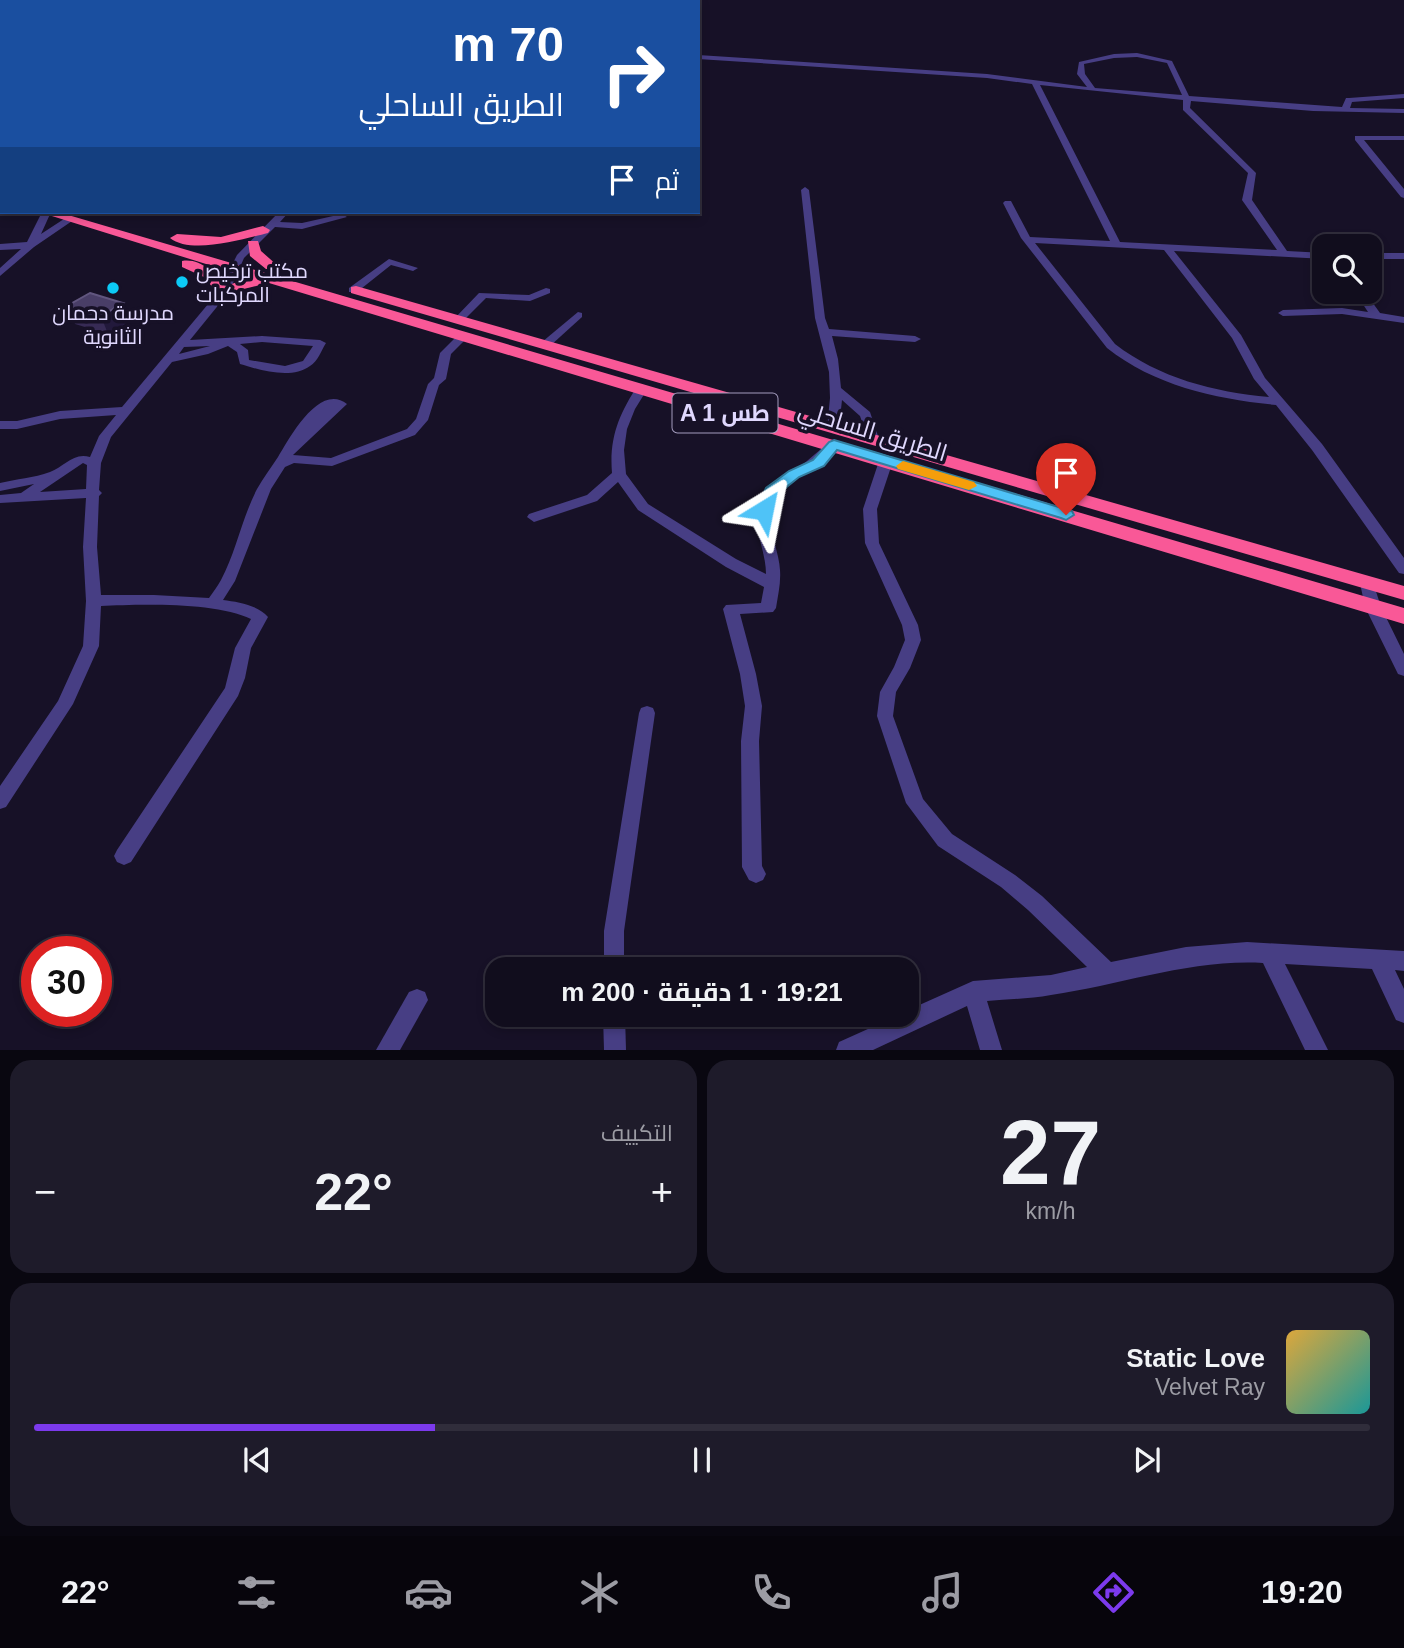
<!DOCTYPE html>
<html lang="ar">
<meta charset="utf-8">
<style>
body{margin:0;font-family:Arial,Cairo,sans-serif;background:#1e1b2a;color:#f1f3f6;direction:rtl;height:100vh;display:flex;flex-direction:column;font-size:26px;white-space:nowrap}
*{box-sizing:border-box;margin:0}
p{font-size:23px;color:#9c9ca4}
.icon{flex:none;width:38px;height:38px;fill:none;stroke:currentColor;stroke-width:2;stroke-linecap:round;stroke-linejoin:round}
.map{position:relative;height:1050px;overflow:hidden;direction:ltr}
.details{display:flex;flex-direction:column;gap:10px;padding:10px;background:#090710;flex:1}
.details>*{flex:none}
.banner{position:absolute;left:0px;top:0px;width:700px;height:214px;box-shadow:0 4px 10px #0003,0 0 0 2px #302d3b;direction:rtl;background:#1a4fa0;color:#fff;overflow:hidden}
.fabs{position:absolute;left:1312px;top:234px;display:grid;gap:14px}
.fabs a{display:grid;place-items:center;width:70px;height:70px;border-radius:14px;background:#110d1d;box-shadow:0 4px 10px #0003,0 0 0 2px #302d3b;font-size:35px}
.speed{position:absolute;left:21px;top:936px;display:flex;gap:14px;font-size:35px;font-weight:700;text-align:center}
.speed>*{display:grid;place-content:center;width:91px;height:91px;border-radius:50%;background:#110d1d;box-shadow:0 4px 10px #0003,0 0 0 2px #302d3b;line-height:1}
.speed .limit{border:10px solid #d22;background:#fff;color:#111}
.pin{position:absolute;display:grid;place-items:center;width:60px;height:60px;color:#fff;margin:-72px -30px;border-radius:50% 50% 50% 0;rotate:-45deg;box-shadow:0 0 7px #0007}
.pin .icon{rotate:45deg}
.me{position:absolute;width:77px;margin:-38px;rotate:35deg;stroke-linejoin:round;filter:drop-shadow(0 0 5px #0008)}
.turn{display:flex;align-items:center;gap:24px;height:147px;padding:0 21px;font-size:32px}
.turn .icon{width:91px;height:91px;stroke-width:2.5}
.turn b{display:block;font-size:49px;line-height:60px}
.then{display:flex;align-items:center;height:66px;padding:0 21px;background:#0003;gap:14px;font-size:26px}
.big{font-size:52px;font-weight:700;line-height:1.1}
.details .widget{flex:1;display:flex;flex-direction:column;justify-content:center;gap:10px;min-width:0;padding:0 24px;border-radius:21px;background:#1e1b2a}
.details .dial{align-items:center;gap:0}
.dial b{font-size:91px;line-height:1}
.song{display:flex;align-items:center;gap:21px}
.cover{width:84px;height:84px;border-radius:10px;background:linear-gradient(135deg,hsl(40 70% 55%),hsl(180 70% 35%))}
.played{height:7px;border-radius:4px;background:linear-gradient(90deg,#7c3aed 30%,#302d3b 30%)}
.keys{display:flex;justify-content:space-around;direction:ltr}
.heat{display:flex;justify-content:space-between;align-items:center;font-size:38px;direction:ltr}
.details .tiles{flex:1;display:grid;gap:10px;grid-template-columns:1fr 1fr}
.widget:last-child{grid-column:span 2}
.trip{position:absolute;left:485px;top:957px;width:434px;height:70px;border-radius:21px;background:#110d1d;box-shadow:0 4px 10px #0003,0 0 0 2px #302d3b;font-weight:700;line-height:70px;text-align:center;direction:rtl}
.dock{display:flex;height:112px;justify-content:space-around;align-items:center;background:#07050c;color:#9c9ca4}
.dock .icon{width:49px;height:49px}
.dock .current{color:#7c3aed}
.dock b{font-size:32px;color:#f1f3f6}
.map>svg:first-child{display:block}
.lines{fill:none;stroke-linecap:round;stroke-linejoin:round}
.minor{fill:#473e84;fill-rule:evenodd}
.highway{fill:#f95897;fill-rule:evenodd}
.wall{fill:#372b55}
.shaded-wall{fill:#22193b}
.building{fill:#493e67;stroke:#61567f;stroke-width:2}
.route{fill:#4fc3f7;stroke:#337fa1;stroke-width:2}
.slow{fill:#f59e0b}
.poi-dot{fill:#0ccaf6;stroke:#171127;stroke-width:2.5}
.labels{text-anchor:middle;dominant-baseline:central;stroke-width:7;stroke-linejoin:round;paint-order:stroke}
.far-poi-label{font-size:21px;fill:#e0d8fe;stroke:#171127;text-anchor:start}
.shield{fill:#171127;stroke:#a49cbe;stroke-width:2}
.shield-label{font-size:23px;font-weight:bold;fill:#e0d8fe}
.street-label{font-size:24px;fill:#e0d8fe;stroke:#171127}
</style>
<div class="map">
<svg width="1404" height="1050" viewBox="0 0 1404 1050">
<rect width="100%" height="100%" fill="#171127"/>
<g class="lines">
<g class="minor">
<polygon points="111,0 117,0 109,2"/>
<polygon points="364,0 403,0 406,2 364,2"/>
<polygon points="482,0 488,0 480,2"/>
<polygon points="609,0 619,0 606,2"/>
<polygon points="2,8 2,12 0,13 0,9"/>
<rect x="0" y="28" width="2" height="4"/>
<rect x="0" y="49" width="2" height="4"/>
<path d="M1137 53 1172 61 1189 96 1342 107 1346 98H1349L1404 94V98L1352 102 1350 108 1404 109V113L1313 111 1191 101 1190 108 1256 173 1252 200 1287 251 1325 253V259L1174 251 1241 335 1265 378 1322 444 1404 558V574L1399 573 1312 450 1276 405C1216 399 1155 386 1107 348L1021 238 1003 203 1005 201H1011L1030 237 1110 241 1032 84 987 78 698 59V55L987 74 1087 87 1077 74 1079 62 1114 54ZM1137 57 1167 63 1182 95 1095 88 1085 74 1084 64 1114 58ZM1040 85 1183 100V110L1248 173 1242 200 1277 250 1120 242ZM1035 243 1164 250 1232 338 1254 379 1269 397C1214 392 1159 378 1115 344Z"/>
<rect x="0" y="61" width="2" height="4"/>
<polygon points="0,105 2,105 0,111"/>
<polygon points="1358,136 1404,136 1404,140 1364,140 1404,189 1404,198 1401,197 1355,140 1355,136"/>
<polygon points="805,187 809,190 825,318 829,329 915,336 921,339 915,342 832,336 838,359 841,388 870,412 879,439 877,442 869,442 860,416 842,400 839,428 833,432 827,428 830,398 829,372 815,318 801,190"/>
<polygon points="42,212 51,212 41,234 67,217 75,219 34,247 0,276 0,268 21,249 0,250 0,244 27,242"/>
<path d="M279 212H289L280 222 302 223 342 214 347 217 302 229 275 227 244 258 229 292 190 340 262 336 320 340 326 343C321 351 318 361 310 366 291 380 260 370 240 364L237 352 228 346 208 354 172 362 111 437 101 463 99 490 102 493 99 496 97 547 101 595H154L209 598C213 592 217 587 221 580 236 552 242 518 257 489 263 478 271 468 278 457 289 439 319 382 347 404L293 455 331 458 407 429 416 419 428 384 434 378 440 353 460 333 464 332 470 335 451 354 446 379 439 385 428 420 415 435 332 466 294 463 285 467 271 489 235 581 223 600C238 602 258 605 268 617L251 648 245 678 238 696 131 862 124 865 117 862 114 856 117 850 225 688 235 648 251 619C217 602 140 604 101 606L99 646 73 704 6 807 0 809V786L58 701 83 646 86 601 83 547 86 498 0 503V495L21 493 34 484 0 491V483C16 479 34 478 50 472 64 467 73 452 90 457L99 436 116 415 60 419 17 429H0V421H17L60 411 122 407 219 291 237 255ZM262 342 313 346 303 361 285 366 249 360 248 350 240 344ZM210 346 179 354 184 347ZM83 463 87 465 86 489 40 492Z"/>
<rect x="1370" y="253" width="34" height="6"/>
<polygon points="389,259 418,268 413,271 391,265 357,292 349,292 349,288"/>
<polygon points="546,288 550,289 550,293 530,301 486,298 463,321 459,322 454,319 479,293 529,295"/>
<polygon points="1355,292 1365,292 1380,313 1404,317 1404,323 1342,314 1283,316 1278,313 1283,310 1342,308 1368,312"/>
<polygon points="578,312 582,313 582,317 550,346 542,346 542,342"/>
<path d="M642 384 648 388 635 409 627 429 624 450 626 474 648 504 736 559 766 574C766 561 762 549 759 536 750 495 771 483 803 464 813 457 823 445 834 441L840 445C824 466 798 473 780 491 758 512 779 545 780 570 781 583 778 595 776 608L773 612 740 614 756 674 762 706 759 741 762 866 766 874 763 880 756 883 749 880 742 867 741 741 745 706 740 674 723 609 726 605 761 603 764 587 726 567 638 510 618 482 597 501 534 522 527 517 529 514 587 495 612 473C609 438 619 414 638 385Z"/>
<path d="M886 457 893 461 877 509 879 543 918 625 921 640 910 668 896 692 893 716 923 799 952 834 1015 875 1042 896 1111 962 1186 947 1247 942 1404 951V971L1395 970 1404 989V1023L1396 1020 1372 969 1285 964 1328 1050H1305L1263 963C1190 959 1122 985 1051 995 1030 999 1008 999 987 1001L1002 1050H980L967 1006 873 1050H836L839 1042 899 1015H906V1011L973 981 1051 975 1087 967 1028 910 1001 887 938 846 906 803 877 716 880 692 894 667 905 640 902 625 865 543 863 509 879 461Z"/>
<polygon points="1367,578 1372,579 1381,607 1404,654 1404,676 1398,674 1365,607 1360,583 1362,579"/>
<polygon points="647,706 653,708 655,713 624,931 624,970 604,970 604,931 639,713 641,708"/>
<polygon points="417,989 425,992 428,1000 400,1050 376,1050 409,992"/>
<polygon points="603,1015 625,1015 626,1050 604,1050"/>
</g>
<g class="highway">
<rect x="0" y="182" width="2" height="8"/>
<path d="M39 212H58L1404 608V624L269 283 219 295 204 277 182 267V261C200 258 215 273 225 286L251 278Z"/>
<path d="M263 226 270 230 268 233C244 239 191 255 170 238L177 234 221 237Z"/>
<polygon points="248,241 258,241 261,251 278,266 276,269 266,269 250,256"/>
<polygon points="356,286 1404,586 1404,600 351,293 351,287"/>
</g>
</g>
<polygon class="wall" points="67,306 130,321 108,334 75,324"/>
<polygon class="shaded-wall" points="123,303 130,321 108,334 101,316"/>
<polygon class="building" points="90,293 123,303 101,316 67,306"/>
<polygon class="route" points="834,440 1072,511 1074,515 1066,520 1061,518 837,450 824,466 799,477 778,494 769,514 758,514 756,510 766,488 789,471 813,460 829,442"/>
<polygon class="slow" points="903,461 974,482 977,486 969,490 898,469 896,466"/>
<g class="poi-dot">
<circle cx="182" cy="282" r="7"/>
<circle cx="113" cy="288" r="7"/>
</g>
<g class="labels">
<g class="far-poi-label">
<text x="196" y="270">مكتب ترخيص<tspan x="196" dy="24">المركبات</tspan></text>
<text x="113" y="312" text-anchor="middle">مدرسة دحمان<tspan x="113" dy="24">الثانوية</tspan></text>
</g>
<rect class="shield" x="672.5" y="393.5" width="105" height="39" rx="5"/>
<g class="shield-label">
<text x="725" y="413">A 1 طس</text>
</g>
<g class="street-label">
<text transform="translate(873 431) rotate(17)">الطريق الساحلي</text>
</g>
</g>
</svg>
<div class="fabs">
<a><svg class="icon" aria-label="search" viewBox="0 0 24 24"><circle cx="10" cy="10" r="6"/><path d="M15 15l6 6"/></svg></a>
</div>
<div class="speed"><div class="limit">30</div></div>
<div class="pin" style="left:1066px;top:515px;background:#d93025"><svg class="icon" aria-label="arrive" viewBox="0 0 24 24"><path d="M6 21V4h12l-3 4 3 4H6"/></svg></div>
<svg class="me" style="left:764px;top:510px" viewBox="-20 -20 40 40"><path d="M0-17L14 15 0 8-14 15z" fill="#4fc3f7" stroke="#fff" stroke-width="4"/></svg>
<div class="trip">19:21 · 1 دقيقة · 200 m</div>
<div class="banner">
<div class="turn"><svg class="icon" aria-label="right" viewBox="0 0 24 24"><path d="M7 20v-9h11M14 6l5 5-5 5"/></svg><div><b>70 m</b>الطريق الساحلي</div></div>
<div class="then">ثم<svg class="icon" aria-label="arrive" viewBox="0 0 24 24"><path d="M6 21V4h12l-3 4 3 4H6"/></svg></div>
</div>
</div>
<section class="details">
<div class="tiles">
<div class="widget dial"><b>27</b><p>km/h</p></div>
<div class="widget"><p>التكييف</p>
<div class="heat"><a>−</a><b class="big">22°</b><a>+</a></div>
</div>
<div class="widget">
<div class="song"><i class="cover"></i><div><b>Static Love</b><p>Velvet Ray</p></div></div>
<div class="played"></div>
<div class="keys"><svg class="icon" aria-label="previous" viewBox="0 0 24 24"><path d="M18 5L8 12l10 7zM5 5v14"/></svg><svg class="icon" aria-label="pause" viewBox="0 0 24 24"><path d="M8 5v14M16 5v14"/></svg><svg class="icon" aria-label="next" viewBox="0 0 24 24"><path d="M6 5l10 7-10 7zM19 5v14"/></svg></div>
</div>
</div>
</section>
<nav class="dock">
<b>19:20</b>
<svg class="icon current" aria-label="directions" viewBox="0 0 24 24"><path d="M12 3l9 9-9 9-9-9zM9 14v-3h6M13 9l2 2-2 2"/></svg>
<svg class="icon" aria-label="music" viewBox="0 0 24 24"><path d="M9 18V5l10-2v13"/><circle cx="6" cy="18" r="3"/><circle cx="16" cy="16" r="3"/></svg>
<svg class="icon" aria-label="phone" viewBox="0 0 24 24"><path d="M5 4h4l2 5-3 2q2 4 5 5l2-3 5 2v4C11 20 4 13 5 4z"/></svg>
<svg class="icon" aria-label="climate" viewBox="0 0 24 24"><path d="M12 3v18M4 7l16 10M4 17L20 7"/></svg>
<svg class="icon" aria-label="car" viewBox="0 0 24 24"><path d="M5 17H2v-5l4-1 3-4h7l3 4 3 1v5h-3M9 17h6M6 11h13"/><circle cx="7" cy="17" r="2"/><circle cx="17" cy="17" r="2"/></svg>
<svg class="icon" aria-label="filters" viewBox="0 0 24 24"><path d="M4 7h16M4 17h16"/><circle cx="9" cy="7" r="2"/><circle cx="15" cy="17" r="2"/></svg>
<b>22°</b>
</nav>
